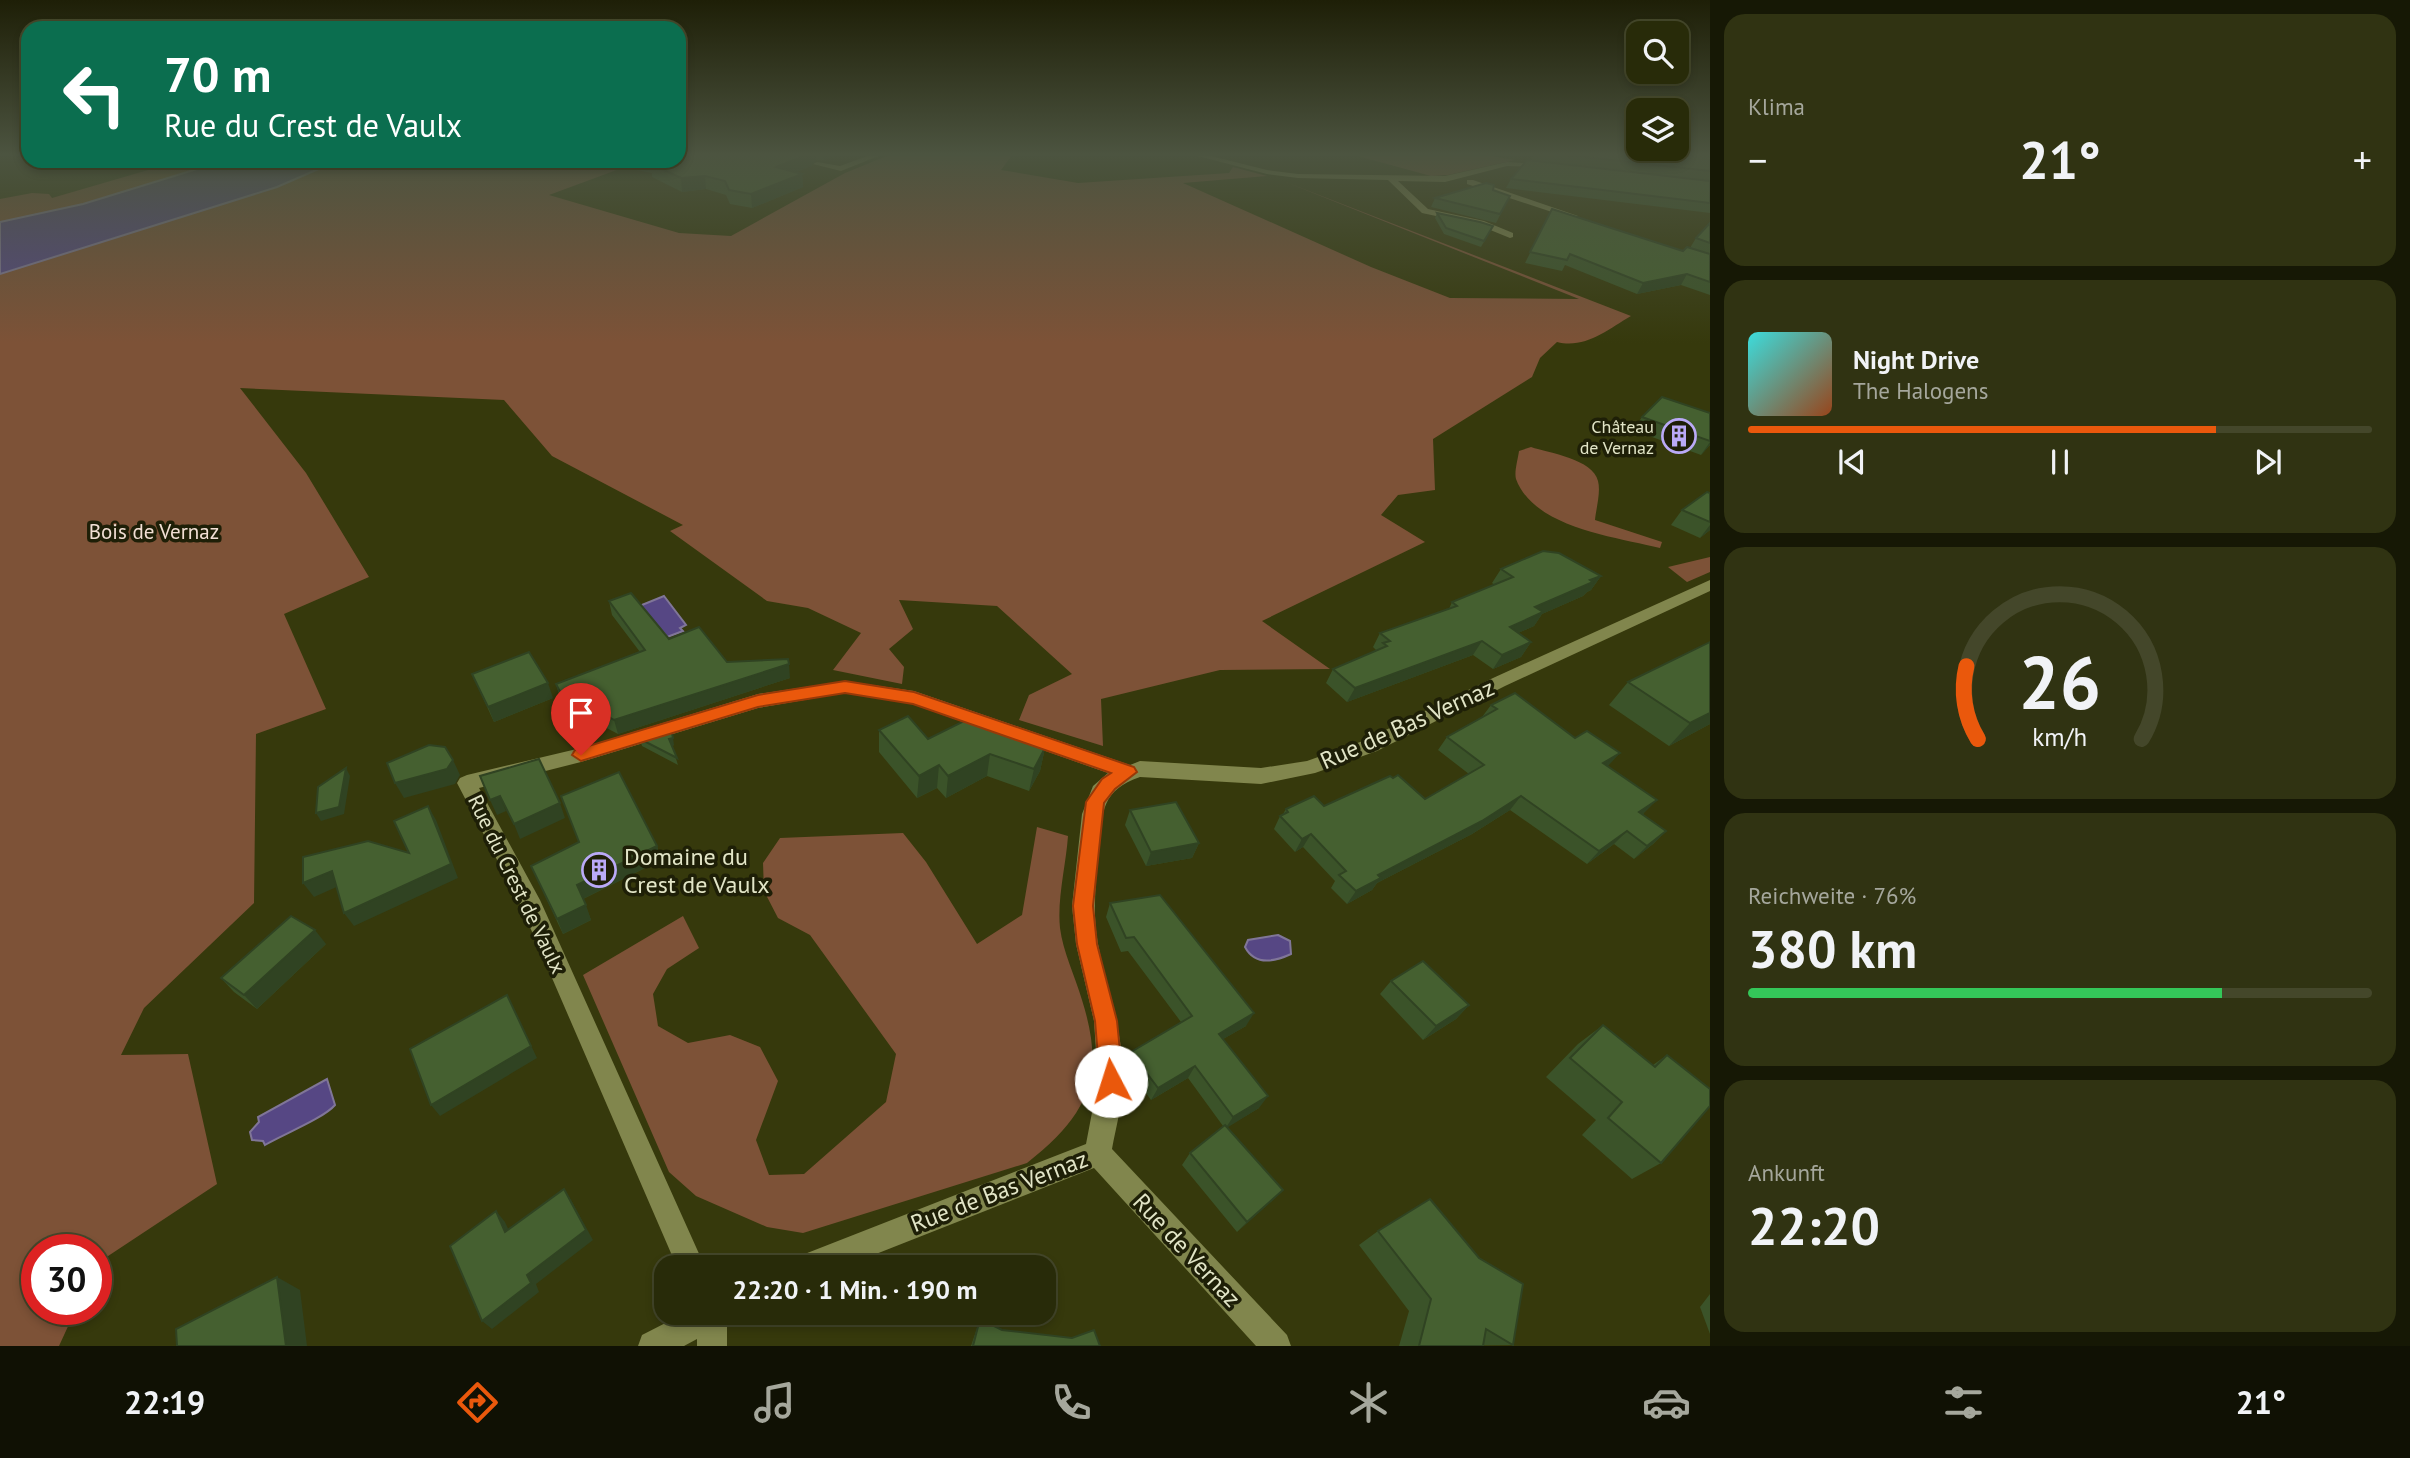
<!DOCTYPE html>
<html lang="de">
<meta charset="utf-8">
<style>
body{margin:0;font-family:"PT Sans",sans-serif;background:#303312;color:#f1f3f6;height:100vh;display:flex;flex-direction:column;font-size:26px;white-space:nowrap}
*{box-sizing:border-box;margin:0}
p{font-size:23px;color:#a5a79c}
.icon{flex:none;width:38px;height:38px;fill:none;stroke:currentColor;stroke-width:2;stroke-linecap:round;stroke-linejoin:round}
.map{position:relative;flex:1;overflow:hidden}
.side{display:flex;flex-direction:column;gap:14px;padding:14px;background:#161805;width:700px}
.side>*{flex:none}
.banner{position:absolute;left:21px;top:21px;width:665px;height:147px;border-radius:21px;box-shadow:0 4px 10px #0003,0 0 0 2px #44472a;background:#0b6e4f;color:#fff;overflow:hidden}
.fabs{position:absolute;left:1626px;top:21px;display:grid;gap:14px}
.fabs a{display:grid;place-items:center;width:63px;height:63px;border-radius:14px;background:#282b09;box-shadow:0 4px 10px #0003,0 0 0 2px #44472a;font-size:35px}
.speed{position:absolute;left:21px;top:1234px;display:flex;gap:14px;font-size:35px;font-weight:700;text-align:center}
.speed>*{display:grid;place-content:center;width:91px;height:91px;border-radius:50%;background:#282b09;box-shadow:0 4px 10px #0003,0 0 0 2px #44472a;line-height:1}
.speed .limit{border:10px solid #d22;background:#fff;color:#111}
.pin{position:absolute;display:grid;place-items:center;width:60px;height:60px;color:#fff;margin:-72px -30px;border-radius:50% 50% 50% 0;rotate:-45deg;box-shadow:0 0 7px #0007}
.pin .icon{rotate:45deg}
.me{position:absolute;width:77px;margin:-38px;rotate:355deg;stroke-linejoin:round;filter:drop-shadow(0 0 5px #0008)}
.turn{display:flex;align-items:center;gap:24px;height:147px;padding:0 28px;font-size:32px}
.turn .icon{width:91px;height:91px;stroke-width:2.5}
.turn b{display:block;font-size:49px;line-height:60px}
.big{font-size:52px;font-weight:700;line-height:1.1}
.side .card{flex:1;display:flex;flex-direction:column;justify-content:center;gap:10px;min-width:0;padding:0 24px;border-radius:21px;background:#303312}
.side .dial{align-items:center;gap:0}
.dial svg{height:182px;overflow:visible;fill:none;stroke:#44472a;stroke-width:7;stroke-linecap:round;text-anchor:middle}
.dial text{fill:#f1f3f6;stroke:none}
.song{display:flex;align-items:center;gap:21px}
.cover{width:84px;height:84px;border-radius:10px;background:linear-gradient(135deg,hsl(180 70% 55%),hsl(20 70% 35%))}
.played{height:7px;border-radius:4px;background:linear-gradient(90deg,#ea580c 75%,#44472a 75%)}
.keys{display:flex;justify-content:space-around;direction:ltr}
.heat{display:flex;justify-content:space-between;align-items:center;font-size:38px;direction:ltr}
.charge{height:10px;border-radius:5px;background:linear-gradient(90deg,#34c759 76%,#44472a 0)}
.trip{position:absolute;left:654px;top:1255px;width:402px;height:70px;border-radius:21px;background:#282b09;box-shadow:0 4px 10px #0003,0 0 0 2px #44472a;font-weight:700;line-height:70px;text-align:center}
.tabs{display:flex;height:112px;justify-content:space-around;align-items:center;background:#101104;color:#a5a79c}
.tabs .icon{width:49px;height:49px}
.tabs .current{color:#ea580c}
.tabs b{font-size:32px;color:#f1f3f6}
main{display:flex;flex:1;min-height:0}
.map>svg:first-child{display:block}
.green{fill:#7d5237}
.water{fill:#564784;stroke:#807698;stroke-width:2}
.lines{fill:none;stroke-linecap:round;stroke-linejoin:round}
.minor{fill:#81864d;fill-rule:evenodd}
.wall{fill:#3b5329}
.shaded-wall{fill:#304322}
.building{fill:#456030;stroke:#304322;stroke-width:2}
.route{fill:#ea580c;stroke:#983908;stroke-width:2}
.labels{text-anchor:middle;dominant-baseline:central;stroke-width:7;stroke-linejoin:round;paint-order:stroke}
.far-poi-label{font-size:18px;fill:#e2e5c7;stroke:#1e1f07;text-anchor:end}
.park-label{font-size:21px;fill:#f2dfd4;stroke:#1e1f07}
.street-label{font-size:21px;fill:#e2e5c7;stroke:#1e1f07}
.near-street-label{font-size:24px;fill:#e2e5c7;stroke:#1e1f07}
.near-poi-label{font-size:24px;fill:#e2e5c7;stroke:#1e1f07;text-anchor:start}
</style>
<main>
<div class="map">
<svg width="1710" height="1346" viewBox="0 0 1710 1346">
<rect width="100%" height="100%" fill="#36390c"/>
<g class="green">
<path d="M889 155H1012L1001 170 1078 183 1229 173 1233 167 1267 176 1183 183 1371 267 1450 298 1579 299 1283 181 1631 316C1607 330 1585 349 1557 342L1540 358 1532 377 1433 439 1435 490 1398 495 1381 515 1425 542 1262 621 1330 669 1220 670 1101 699 1103 746 1019 720 1029 695 1072 674 997 606 899 600 913 629 889 649 904 667 902 684 833 670 861 633 808 608 767 601 670 531 683 525 552 456 504 400 240 388 306 473 369 577 284 614 326 709 256 734 254 903 144 1008 121 1055 188 1054 217 1184 96 1264V1250H37V1309H76L59 1346H0V274L277 187 337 161H641L549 195 679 233 731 236 845 173Z"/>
<polygon points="1354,155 1486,155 1515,160 1448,175 1431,176"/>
<polygon points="179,161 223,161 83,204 0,222 0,199 32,193 49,194 52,198"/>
<path d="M1531 447C1549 453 1593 459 1598 481 1601 492 1596 509 1595 520L1662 542 1660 548C1616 537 1534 528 1516 479 1514 472 1518 459 1519 451Z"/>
<polygon points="1710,557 1710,572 1687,582 1668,567"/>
<path d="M1037 827 1068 836C1066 865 1057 899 1060 928 1063 952 1075 976 1082 1000 1106 1076 1089 1114 1027 1163L803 1233 767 1227 696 1196 669 1172 583 975 683 916 699 948 667 969 653 994 658 1026 688 1043 730 1035 760 1047 778 1081 756 1140 769 1175 804 1174 886 1102 896 1054 810 935 778 918 764 891 763 863 780 838 903 833 926 862 977 944 1022 915Z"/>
</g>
<g class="water">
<polygon points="223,161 337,161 277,187 0,274 0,222 83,204"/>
<polygon points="664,596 686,625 680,628 683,631 667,637 664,633 659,635 637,607"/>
<path d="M1278 935 1290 941 1291 954C1274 962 1255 966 1245 947L1248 940Z"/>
<path d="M327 1079 335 1105C324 1118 282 1135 265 1145L263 1141 252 1140 250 1132 259 1122 258 1117Z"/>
</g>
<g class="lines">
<g class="minor">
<polygon points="870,155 881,155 841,171 813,164 817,162 840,166"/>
<polygon points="1194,155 1207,155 1267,170 1298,174 1445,176 1507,162 1551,165 1547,167 1507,166 1445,182 1398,181 1428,209 1484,221 1513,233 1513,237 1510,238 1478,225 1422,213 1388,180 1298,178 1267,174"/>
<polygon points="1467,180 1473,180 1578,216 1570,218 1467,184"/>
<path d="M1710 580V591L1505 686 1377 751 1315 773 1261 784 1140 777C1102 790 1102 811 1099 848 1096 880 1092 911 1098 944 1106 989 1124 1032 1123 1080 1123 1102 1116 1127 1112 1149L1287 1335 1291 1346H1256L1094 1168 843 1267H793L797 1257 1086 1144 1098 1081 1094 1021 1076 944 1072 906 1082 814 1093 786 1108 773 912 704 845 693 758 708 581 762 479 788 540 900 705 1267H677L520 904 457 783 460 778 467 775 581 748 758 694 845 681 914 691 1130 765 1140 761 1261 768 1307 761 1363 741 1493 678Z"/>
<polygon points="687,1312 732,1312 727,1323 727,1346 697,1346 697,1339 684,1346 638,1346 642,1335"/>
</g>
</g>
<g class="wall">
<polygon points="679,155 837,155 824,160 816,160 811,166 796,172 802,174 803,187 752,208 730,204 726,195 706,189 682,192 652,177 652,173 636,170 634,161 679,161"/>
<polygon points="1533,155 1710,155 1710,213 1506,188 1511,179 1531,160"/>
<polygon points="1493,190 1510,196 1496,223 1431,207 1435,198"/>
<polygon points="1552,209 1683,251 1690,248 1696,238 1710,223 1710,295 1681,285 1637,294 1565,265 1562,271 1525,263"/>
<polygon points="1437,213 1493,226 1481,247 1444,234 1435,218"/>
<polygon points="1710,413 1710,445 1701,455 1633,430 1642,417"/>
<polygon points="1710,493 1710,530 1700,538 1671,525 1682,510"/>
<polygon points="1501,569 1601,576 1591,590 1587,592 1583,596 1542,614 1534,626 1518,633 1531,642 1521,657 1493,669 1473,655 1347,702 1326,683 1333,669 1377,651 1373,647 1380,633 1449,609 1452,602 1495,585 1492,583"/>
<polygon points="609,601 669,639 727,662 790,678 618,734 599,724 578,732 560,698 556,684 640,652 612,615"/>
<polygon points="472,674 553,698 494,722"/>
<polygon points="1628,682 1710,724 1669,746 1609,705"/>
<polygon points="1491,705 1608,766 1644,813 1642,815 1666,831 1653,844 1634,859 1614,844 1587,864 1510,810 1472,834 1377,883 1372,890 1347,904 1331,888 1335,881 1303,847 1295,852 1274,829 1280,816 1283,814 1286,809 1425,799 1469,774 1438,750 1447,737 1482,717"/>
<polygon points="879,730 928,739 1045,748 1040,771 1029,791 987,776 946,798 937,788 917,798 879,752"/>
<polygon points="640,739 674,745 672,746 678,765 642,746"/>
<polygon points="1130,810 1199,843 1192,858 1146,866 1125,825"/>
<polygon points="657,846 661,860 583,899 591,920 563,934 531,866"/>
<polygon points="1110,903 1246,1026 1223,1039 1259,1108 1227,1127 1283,1190 1237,1232 1182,1165 1190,1153 1223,1126 1188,1078 1151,1100 1125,1064 1131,1052 1181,1022 1128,951 1121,952 1106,917"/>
<polygon points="326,944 257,1009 234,992 221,978"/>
<polygon points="1391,981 1469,1005 1456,1019 1423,1040 1380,994"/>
<polygon points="1603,1025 1653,1065 1667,1055 1661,1163 1632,1179 1582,1135 1596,1120 1546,1077 1578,1044"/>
<polygon points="1378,1231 1513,1345 1399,1346 1409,1311 1359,1245"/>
<polygon points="1710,1294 1710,1334 1700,1307"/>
<polygon points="980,1319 1002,1330 1100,1346 971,1346"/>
</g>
<g class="shaded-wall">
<polygon points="806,155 816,155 816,160 811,166 777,180 776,167"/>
<polygon points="824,155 837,155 824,160"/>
<polygon points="802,174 803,187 752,208 751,194"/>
<polygon points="705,176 706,189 682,192 681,178"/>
<polygon points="1687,274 1681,285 1637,294 1643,283"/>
<polygon points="1710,442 1710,445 1701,455"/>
<polygon points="1710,525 1710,530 1700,538"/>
<polygon points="1601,576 1591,590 1587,592 1583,596 1542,614 1534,626 1500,641 1510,627 1535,607"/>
<polygon points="1482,641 1473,655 1347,702 1355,688"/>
<polygon points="1531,642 1521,657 1493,669 1502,655"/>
<polygon points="789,664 790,678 618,734 614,720"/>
<polygon points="548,683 553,698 494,722 488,707"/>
<polygon points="595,710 599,724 578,732 574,718"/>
<polygon points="1710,713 1710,724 1669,746 1690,723"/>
<polygon points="673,738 674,745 671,746 669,739"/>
<polygon points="1045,748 1040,771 1029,791 1034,769"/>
<polygon points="1620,753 1608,766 1603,763"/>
<polygon points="990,754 987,776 946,798 948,776"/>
<polygon points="453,760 460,775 455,784 404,798 395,783"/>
<polygon points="939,765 937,788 917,798 919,776"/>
<polygon points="346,768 350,776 344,814 321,821 316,813"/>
<polygon points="500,796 506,811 497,815 490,800"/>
<polygon points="1521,796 1510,810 1472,834 1377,883 1372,890 1347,904 1356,891 1378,875"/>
<polygon points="1657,800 1644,813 1626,825 1639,812"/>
<polygon points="560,803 565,818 520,839 514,824"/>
<polygon points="428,806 436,820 458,878 354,926 344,913 451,864"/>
<polygon points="1627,831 1614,844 1587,864 1599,851"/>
<polygon points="1666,831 1653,844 1634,859 1647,846"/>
<polygon points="1311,834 1303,847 1295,852 1302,839"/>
<polygon points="1199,843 1192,858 1146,866 1151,852"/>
<polygon points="657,846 661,860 583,899 577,885"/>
<polygon points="332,871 341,885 314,897 303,883"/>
<polygon points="586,905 591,920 563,934 557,919"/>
<polygon points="315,930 326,944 257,1009 244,995"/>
<polygon points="507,995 537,1058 440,1116 431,1105"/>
<polygon points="1469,1005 1456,1019 1423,1040 1436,1026"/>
<polygon points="1254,1013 1246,1026 1211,1046 1219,1034"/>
<polygon points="1195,1066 1188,1078 1151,1100 1158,1088"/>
<polygon points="1268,1096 1259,1108 1225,1129 1233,1117"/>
<polygon points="564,1189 571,1200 593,1240 536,1284 539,1292 492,1329 482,1321 527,1275"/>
<polygon points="1283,1190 1272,1201 1237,1232 1247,1222"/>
<polygon points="496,1211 505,1222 514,1242 505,1232"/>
<polygon points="277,1277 300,1290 307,1346 286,1346"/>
</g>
<g class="building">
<polygon points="679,155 806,155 776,167 802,174 751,194 729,190 725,181 705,176 681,178 651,164 655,161 679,161"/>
<polygon points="1567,155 1710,155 1710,171"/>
<polygon points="1527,160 1710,181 1710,203 1511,179"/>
<polygon points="1486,183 1494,185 1493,190 1510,196 1500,214 1435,198"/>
<polygon points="1552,209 1683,251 1687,247 1710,254 1710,282 1687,274 1643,283 1570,254 1567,260 1530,252"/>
<polygon points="1437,213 1480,222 1493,226 1484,241 1446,228"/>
<polygon points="1710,223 1710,243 1696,238"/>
<polygon points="1662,397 1710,413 1710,441 1642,417"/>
<polygon points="1707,492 1710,493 1710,522 1682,510"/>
<polygon points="1543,551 1559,553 1601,576 1590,580 1593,582 1535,607 1543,612 1510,627 1531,642 1502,655 1482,641 1355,688 1333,669 1387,646 1383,643 1390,641 1380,633 1457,606 1452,602 1513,577 1501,569"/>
<polygon points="631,593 669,639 699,627 727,662 788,659 789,664 614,720 595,710 574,718 556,684 645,650 609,601"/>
<polygon points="1710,642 1710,713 1690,723 1628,682"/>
<polygon points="529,652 548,683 488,707 472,674"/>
<polygon points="1515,693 1575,738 1587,731 1620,753 1603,763 1657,800 1639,812 1666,831 1647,846 1627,831 1599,851 1521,796 1482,821 1378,875 1381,878 1356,891 1339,875 1346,871 1311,834 1302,839 1280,816 1288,812 1286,809 1314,796 1324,806 1390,776 1393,778 1398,775 1425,799 1484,765 1447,737 1497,709 1491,705"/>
<polygon points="908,716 928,739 970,718 1045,748 1034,769 990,754 948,776 939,765 919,776 879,730"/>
<polygon points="671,729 673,738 669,739 677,758 640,739"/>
<polygon points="429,745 445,747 453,760 447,769 395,783 387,763"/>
<polygon points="539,759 560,803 514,824 500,796 490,800 480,776"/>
<polygon points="346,768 339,807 316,813 318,787"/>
<polygon points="619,772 657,846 577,885 586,905 557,919 531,866 579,842 561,796"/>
<polygon points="1176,802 1199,843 1151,852 1130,810"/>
<polygon points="428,806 451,864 344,913 332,871 303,883 303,857 368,841 409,853 394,821"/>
<polygon points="1160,895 1254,1013 1219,1034 1268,1096 1233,1117 1195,1066 1158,1088 1131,1052 1192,1016 1134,937 1126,938 1110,903"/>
<polygon points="291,916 315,930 244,995 221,978"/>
<polygon points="1423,961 1469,1005 1436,1026 1391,981"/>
<polygon points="507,995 531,1046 431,1105 410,1049"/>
<polygon points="1603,1025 1655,1067 1667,1055 1710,1089 1710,1106 1661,1163 1608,1118 1622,1102 1570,1058"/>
<polygon points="1225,1125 1283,1190 1247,1222 1190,1153"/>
<polygon points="564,1189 586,1230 527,1275 531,1283 482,1321 450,1246 496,1211 505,1232"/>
<polygon points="1430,1199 1479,1258 1523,1284 1513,1345 1486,1329 1483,1346 1419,1346 1431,1299 1378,1231"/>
<polygon points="277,1277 286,1346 177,1346 176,1329"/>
<polygon points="980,1319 1002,1330 1072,1338 1094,1330 1100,1346 973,1346"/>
</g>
<linearGradient id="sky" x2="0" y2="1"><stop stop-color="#1e1f07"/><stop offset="0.45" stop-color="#4c5440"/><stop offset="1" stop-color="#4c5440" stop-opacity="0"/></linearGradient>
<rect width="1710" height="343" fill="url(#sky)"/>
<polygon class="route" points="845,681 914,692 1134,767 1137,772 1115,789 1104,803 1093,906 1097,944 1117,1021 1123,1081 1119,1089 1111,1093 1103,1089 1100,1081 1095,1021 1077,944 1073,906 1086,802 1102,779 1111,773 913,704 845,693 758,707 581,761 572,755 575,750 758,695"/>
<defs>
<g id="building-ring" transform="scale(1.75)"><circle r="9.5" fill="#1e1f07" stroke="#baaaf7" stroke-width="1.5"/><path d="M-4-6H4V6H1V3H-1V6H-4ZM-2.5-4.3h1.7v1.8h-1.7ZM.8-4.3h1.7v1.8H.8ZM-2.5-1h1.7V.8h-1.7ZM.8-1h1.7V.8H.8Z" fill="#baaaf7"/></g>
</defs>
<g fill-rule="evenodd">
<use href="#building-ring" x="1679" y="436"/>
<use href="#building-ring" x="599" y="870"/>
</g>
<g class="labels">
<g class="far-poi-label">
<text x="1654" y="426">Château<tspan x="1654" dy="21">de Vernaz</tspan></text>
</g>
<g class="park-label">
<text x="154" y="531">Bois de Vernaz</text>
</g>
<g class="street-label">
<text transform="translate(517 884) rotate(64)">Rue du Crest de Vaulx</text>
</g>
<g class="near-street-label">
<text transform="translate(1407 724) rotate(-24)">Rue de Bas Vernaz</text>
<text transform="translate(999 1191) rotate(-21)">Rue de Bas Vernaz</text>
<text transform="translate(1187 1250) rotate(47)">Rue de Vernaz</text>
</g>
<g class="near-poi-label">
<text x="624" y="856">Domaine du<tspan x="624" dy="28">Crest de Vaulx</tspan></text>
</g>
</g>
</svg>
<div class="fabs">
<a><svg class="icon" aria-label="search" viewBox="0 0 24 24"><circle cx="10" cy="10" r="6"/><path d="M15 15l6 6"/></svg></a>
<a><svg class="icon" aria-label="layers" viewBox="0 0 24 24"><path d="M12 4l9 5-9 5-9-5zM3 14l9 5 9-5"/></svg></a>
</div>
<div class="speed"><div class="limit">30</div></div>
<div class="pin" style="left:581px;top:755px;background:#d93025"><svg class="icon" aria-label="arrive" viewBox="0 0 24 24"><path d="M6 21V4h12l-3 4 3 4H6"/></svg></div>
<svg class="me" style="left:1111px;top:1081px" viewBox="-20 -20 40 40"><circle r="19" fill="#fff"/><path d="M0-13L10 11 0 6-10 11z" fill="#ea580c"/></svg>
<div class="trip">22:20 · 1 Min. · 190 m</div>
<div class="banner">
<div class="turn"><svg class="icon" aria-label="left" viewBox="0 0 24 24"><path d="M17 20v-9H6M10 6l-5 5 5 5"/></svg><div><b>70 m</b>Rue du Crest de Vaulx</div></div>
</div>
</div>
<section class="side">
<div class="card"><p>Klima</p>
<div class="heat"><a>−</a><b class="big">21°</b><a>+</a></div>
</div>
<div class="card">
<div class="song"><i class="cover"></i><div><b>Night Drive</b><p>The Halogens</p></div></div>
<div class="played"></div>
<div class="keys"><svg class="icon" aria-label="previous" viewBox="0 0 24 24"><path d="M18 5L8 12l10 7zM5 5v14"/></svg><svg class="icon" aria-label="pause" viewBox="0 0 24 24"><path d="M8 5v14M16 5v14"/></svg><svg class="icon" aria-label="next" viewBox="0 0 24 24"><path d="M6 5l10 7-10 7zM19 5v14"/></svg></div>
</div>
<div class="card dial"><svg viewBox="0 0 100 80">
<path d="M14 69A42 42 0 1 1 86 69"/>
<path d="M14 69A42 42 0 0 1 9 37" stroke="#ea580c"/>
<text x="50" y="56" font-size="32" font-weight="700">26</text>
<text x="50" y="72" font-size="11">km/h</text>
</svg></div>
<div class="card"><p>Reichweite · 76%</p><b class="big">380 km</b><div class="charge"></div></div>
<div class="card"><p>Ankunft</p><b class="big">22:20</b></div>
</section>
</main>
<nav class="tabs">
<b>22:19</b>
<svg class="icon current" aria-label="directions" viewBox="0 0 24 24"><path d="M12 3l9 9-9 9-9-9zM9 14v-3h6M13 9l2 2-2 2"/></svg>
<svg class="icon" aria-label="music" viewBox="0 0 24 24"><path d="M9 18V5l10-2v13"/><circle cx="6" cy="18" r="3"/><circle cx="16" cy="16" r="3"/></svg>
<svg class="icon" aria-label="phone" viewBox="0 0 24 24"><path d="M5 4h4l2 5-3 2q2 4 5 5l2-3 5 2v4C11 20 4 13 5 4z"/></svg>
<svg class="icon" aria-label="climate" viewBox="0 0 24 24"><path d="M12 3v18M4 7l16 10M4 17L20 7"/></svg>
<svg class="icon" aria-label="car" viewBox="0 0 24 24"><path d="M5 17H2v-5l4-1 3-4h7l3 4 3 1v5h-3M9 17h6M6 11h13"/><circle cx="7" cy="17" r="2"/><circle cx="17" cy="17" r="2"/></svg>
<svg class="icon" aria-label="filters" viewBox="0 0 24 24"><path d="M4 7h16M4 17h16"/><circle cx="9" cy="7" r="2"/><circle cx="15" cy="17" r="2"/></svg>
<b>21°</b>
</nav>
